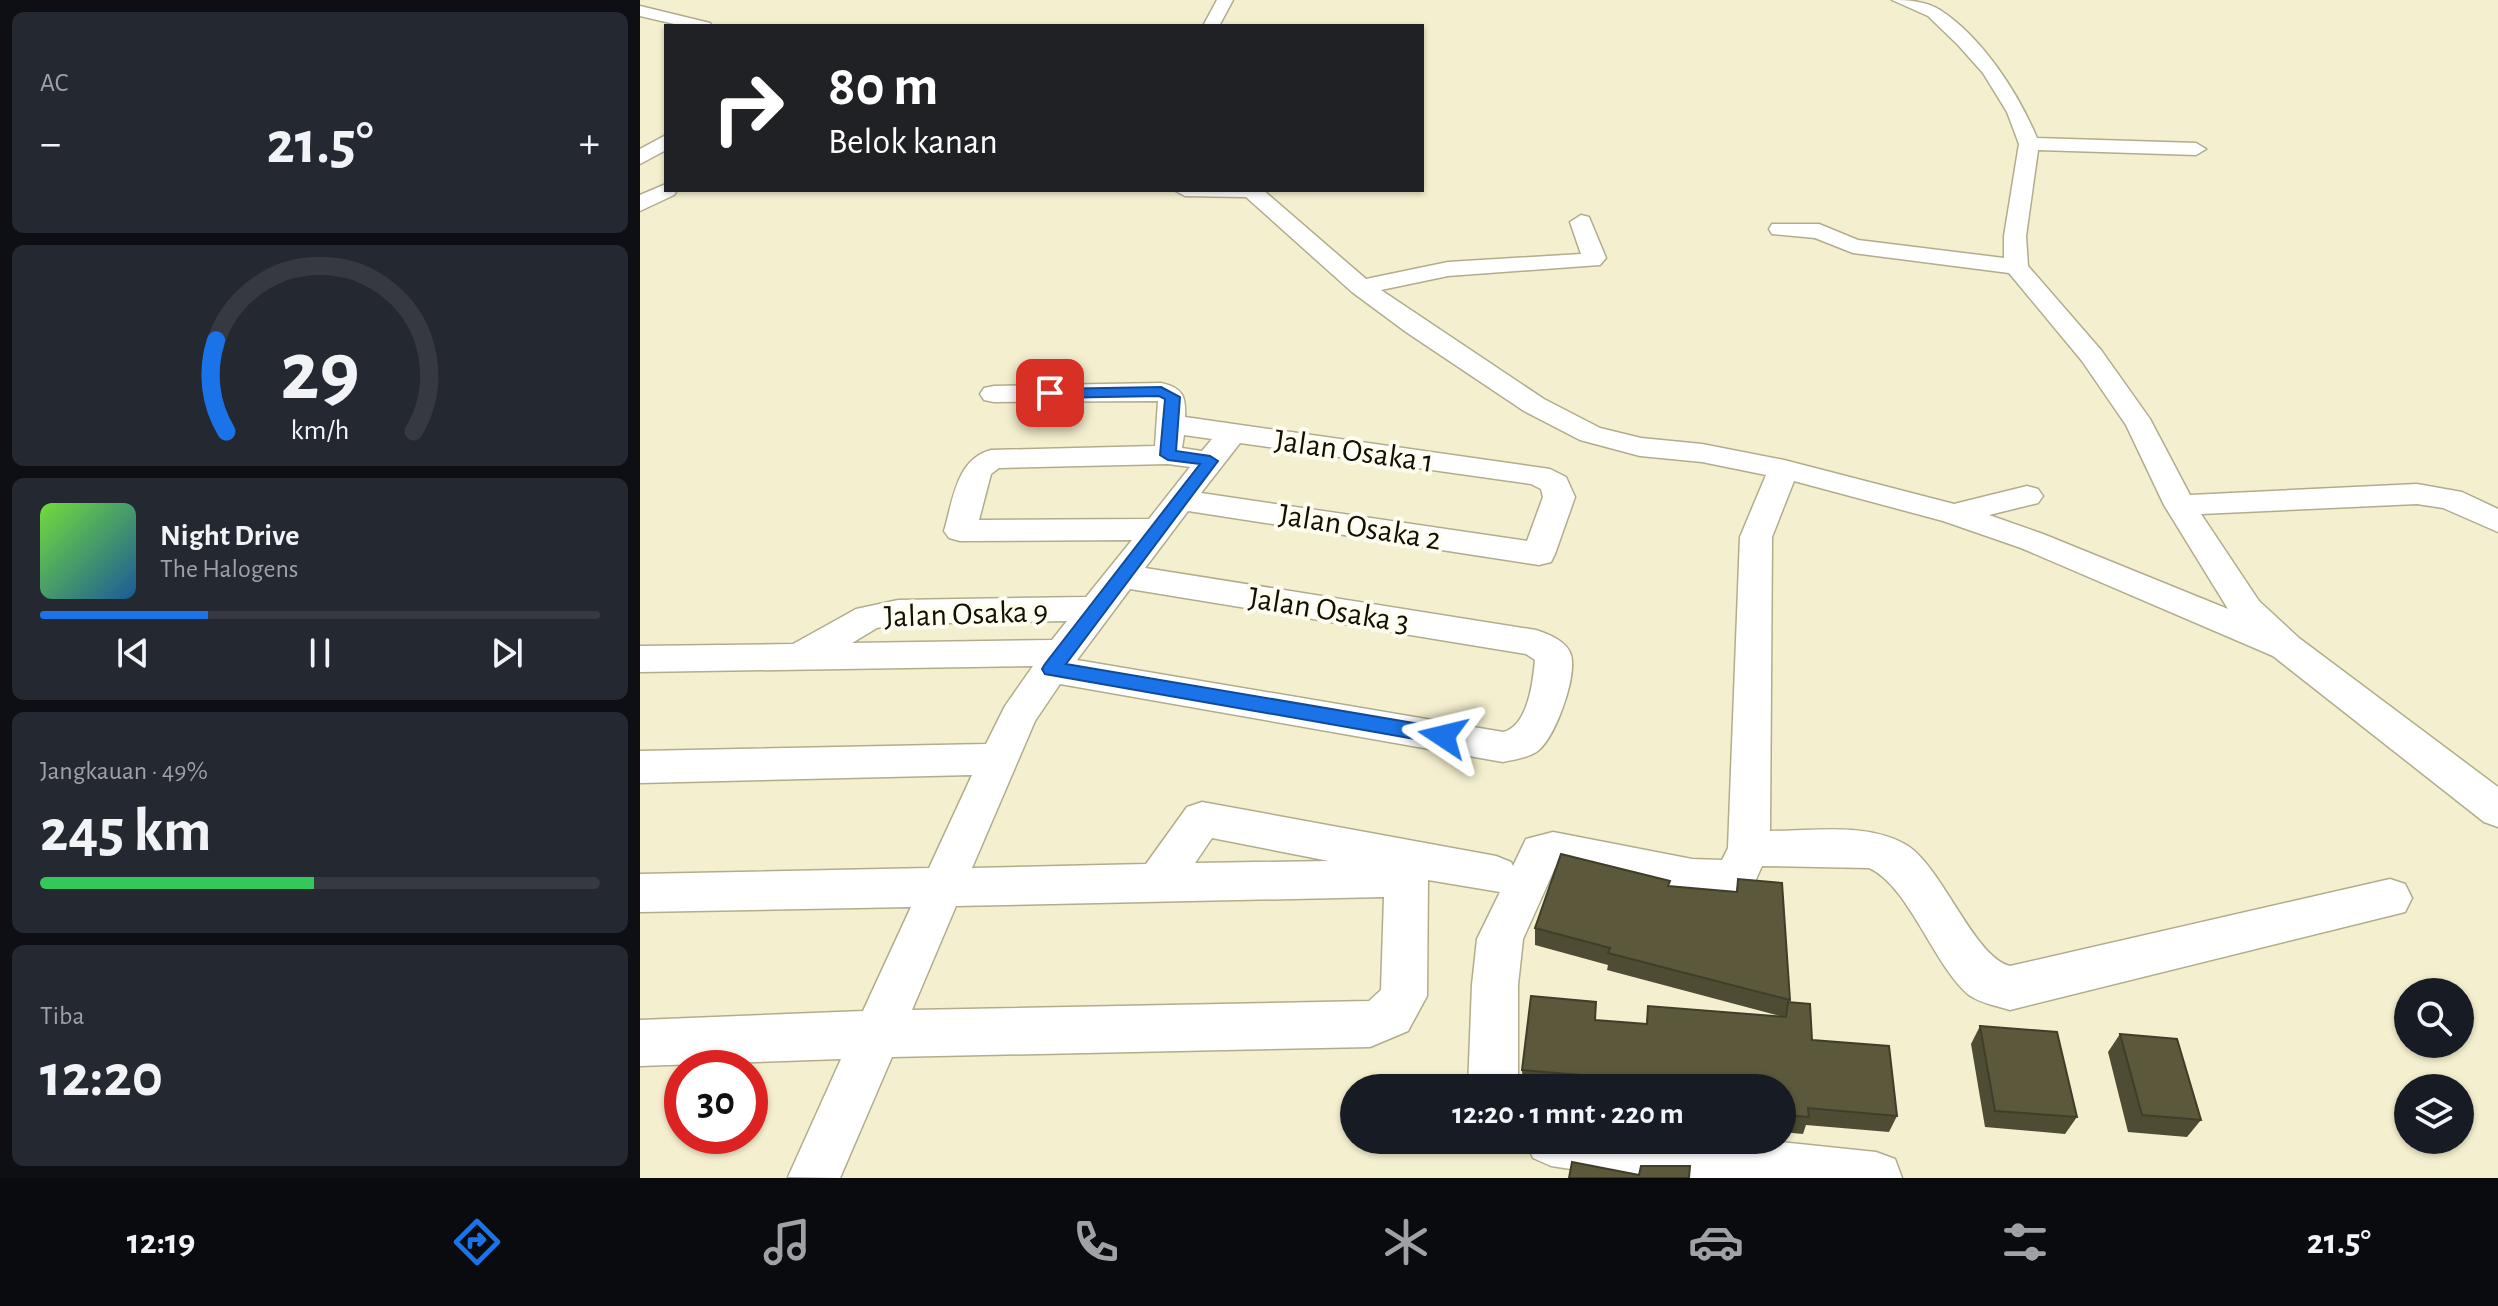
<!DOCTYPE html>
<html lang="id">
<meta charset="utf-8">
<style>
body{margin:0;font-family:"Alegreya Sans",sans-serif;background:#242831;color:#f1f3f6;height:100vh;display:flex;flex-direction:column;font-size:30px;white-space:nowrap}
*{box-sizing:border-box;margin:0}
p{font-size:26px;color:#9ea1a6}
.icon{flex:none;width:44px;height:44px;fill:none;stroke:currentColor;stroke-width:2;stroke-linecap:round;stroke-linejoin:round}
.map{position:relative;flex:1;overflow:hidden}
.sheet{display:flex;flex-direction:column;gap:12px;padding:12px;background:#0d0f14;width:640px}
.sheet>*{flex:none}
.hud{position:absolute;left:24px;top:24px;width:760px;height:168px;border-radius:0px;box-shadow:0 2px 6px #0004;background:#202124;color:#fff;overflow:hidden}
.controls{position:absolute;left:1754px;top:978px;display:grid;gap:16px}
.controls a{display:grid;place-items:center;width:80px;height:80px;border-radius:50%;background:#171b24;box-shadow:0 2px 6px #0004;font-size:40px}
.speed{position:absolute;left:24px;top:1050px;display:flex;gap:16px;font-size:40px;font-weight:700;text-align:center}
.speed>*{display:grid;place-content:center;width:104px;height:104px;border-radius:50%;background:#171b24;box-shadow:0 2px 6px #0004;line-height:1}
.speed .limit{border:12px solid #d22;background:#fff;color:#111}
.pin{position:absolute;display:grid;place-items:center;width:68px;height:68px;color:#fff;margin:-34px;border-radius:16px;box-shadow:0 4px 12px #0006}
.me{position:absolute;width:88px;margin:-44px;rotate:280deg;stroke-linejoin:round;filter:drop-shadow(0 0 6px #0008)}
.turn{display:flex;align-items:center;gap:28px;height:168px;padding:0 32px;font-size:36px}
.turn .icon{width:104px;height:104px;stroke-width:2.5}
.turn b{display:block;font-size:56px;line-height:68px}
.big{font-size:60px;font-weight:700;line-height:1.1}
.sheet .tile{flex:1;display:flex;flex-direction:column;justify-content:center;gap:12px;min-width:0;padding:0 28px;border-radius:12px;background:#242831}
.sheet .dial{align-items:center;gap:0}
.dial svg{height:208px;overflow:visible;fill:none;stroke:#363941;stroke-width:7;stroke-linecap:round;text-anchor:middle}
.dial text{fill:#f1f3f6;stroke:none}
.song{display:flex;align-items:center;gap:24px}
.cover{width:96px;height:96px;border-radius:12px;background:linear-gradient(135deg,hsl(100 70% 55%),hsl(210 70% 35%))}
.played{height:8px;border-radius:4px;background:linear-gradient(90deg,#1a73e8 30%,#363941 30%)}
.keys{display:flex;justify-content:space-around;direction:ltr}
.heat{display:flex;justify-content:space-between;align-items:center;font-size:44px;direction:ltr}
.charge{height:12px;border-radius:6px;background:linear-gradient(90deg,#34c759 49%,#363941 0)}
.trip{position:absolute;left:700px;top:1074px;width:456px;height:80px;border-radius:40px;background:#171b24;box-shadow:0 2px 6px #0004;font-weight:700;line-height:80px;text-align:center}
.dock{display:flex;height:128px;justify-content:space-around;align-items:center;background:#090b0e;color:#9ea1a6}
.dock .icon{width:56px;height:56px}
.dock .on{color:#1a73e8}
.dock b{font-size:36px;color:#f1f3f6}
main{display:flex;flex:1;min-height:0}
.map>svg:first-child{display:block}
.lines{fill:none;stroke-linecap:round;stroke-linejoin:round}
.minor-casing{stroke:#b1ac8d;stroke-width:3}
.minor{fill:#fff;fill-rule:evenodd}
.wall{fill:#4f4c34}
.building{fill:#5c583c;stroke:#403e2a;stroke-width:2}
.route{fill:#1a73e8;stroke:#114b97;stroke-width:2}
.labels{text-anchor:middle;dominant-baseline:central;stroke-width:8;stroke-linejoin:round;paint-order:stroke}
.street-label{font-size:32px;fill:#121006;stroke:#fefdf0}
</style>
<main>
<section class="sheet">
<div class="tile"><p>AC</p>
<div class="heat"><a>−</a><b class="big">21.5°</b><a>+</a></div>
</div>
<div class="tile dial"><svg viewBox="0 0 100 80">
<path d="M14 69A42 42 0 1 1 86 69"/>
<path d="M14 69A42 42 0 0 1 10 34" stroke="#1a73e8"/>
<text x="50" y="56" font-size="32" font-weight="700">29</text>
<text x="50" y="72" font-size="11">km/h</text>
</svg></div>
<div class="tile">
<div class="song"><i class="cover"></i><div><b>Night Drive</b><p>The Halogens</p></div></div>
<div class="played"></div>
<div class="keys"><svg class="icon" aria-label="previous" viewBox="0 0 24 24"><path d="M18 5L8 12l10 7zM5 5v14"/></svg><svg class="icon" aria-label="pause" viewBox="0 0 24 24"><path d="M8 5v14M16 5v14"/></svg><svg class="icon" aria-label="next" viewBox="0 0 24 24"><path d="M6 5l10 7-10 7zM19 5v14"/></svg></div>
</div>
<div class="tile"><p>Jangkauan · 49%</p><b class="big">245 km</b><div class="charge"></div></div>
<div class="tile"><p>Tiba</p><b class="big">12:20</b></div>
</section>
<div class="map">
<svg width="1858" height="1178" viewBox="0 0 1858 1178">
<rect width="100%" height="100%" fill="#f4f0cf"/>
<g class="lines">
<g class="minor-casing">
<g id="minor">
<polygon points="577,0 593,0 579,26 563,26"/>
<path d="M1252 0C1269 0 1286 1 1300 10 1342 37 1378 93 1397 138L1556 143 1566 149 1556 155 1398 150 1386 236 1388 266 1461 350 1510 419 1550 495 1777 484 1822 492 1858 509V532L1803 508 1777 504 1561 514 1619 601 1659 638 1858 787V827L1844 822 1633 656 1381 548 1303 521 1154 481 1132 537 1130 831C1173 831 1230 822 1268 846 1303 869 1334 957 1370 966L1750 879 1765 884 1772 898 1765 912 1370 1010C1357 1006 1340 1003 1329 995 1294 966 1269 886 1229 868L1122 866 1113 886 1081 900 915 868 883 939 878 985V1088H828L832 985 837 939 860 892 788 880 787 996 768 1031 730 1047 252 1057 200 1178 148 1177 201 1059 0 1066V1020L223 1011 271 907 0 912V874L289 868 332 775 0 783V751L346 744 365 706 393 666 0 672V646L153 644 216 609 258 600 446 597 492 540 320 541 309 538 304 531C313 501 316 459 351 450L515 446 518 401 354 402 344 400 340 394 344 388 354 386 521 383C543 388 546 396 545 417L910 469 926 477 935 497 915 554 911 562 899 565 548 511 505 568 896 630C908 634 927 641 931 655 937 677 916 735 899 750 889 758 875 759 863 762L420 684 395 721 332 868 506 864 547 807 562 802 856 856 871 862 873 866 886 839 913 832 1052 859 1082 860 1088 848 1100 537 1126 475 1062 462 1000 456 940 440 884 411 766 332 712 292 606 197 545 196 534 190H623L726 279 808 262 941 254 930 222 941 215 949 217 966 258 960 265 808 276 741 290 904 399 960 428 1001 438 1062 444 1144 460 1314 504 1387 486 1398 489 1403 496 1398 503 1349 515 1403 534 1588 609 1524 505 1486 425 1442 361 1369 273 1213 253 1175 238 1132 234 1129 229 1132 224H1179L1218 240 1364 258V236L1379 144 1367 112 1343 73 1318 45 1288 16ZM544 435 572 439 562 451 542 448ZM600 443 891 484 901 489 903 497 887 541 561 493ZM528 464 550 467 509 519 339 520 351 474 359 468ZM490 589 886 654 895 660C893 682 888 726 863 732L437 660ZM427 621 412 640 212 643 237 628 258 624ZM572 838 689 861 555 863ZM744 897 741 990 729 1001 272 1010 316 906Z"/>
<polygon points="0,6 70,23 72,26 43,26 0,16"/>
<polygon points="26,135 26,150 0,164 0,149"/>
<polygon points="26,184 26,190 37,190 34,195 0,211 0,195"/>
<polygon points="885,1140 1120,1140 1236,1152 1255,1159 1262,1178 990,1178 911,1166 893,1158"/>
</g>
</g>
<use href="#minor" class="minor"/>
</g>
<g class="wall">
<polygon points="1098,879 1150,1000 1149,1002 1172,1040 1257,1116 1249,1132 1166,1125 1163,1134 1142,1132 1142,1088 883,1087 882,1070 956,1020 1006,1024 1008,1006 1144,1017 967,970 968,965 895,945 895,928 1029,886 1096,892"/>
<polygon points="1340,1026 1437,1117 1425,1134 1345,1127 1331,1044"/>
<polygon points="1480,1034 1561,1120 1547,1137 1488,1132 1468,1052"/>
</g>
<g class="building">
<polygon points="921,854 1030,881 1028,886 1097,892 1098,879 1142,883 1150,1000 968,953 970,948 895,928"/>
<polygon points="891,996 956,1002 955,1020 1007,1024 1008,1006 1146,1017 1148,1002 1170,1004 1172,1040 1249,1046 1257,1116 1168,1108 1169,1117 1142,1115 1142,1088 964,1088 964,1077 882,1070"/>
<polygon points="1340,1026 1417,1032 1437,1117 1355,1111"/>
<polygon points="1480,1034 1537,1039 1561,1120 1502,1115"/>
<polygon points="932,1162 999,1175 1001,1166 1050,1166 1049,1178 929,1178"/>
</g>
<polygon class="route" points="521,387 540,397 536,451 570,456 578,461 426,664 803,728 811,731 814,736 811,742 803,744 405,674 402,669 405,664 560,464 528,460 520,455 525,399 519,396 410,398 403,393 410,389"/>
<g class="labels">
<g class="street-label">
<text transform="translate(714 451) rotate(8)">Jalan Osaka 1</text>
<text transform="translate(720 527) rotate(9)">Jalan Osaka 2</text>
<text transform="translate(689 610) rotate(9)">Jalan Osaka 3</text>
<text transform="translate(326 614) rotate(-2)">Jalan Osaka 9</text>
</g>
</g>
</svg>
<div class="controls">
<a><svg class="icon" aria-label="search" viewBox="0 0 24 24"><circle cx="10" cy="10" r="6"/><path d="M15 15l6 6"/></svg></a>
<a><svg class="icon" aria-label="layers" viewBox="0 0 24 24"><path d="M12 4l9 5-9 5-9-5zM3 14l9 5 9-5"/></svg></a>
</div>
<div class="speed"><div class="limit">30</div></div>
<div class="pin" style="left:410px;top:393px;background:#d93025"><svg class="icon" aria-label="arrive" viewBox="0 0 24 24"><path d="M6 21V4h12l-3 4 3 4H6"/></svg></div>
<svg class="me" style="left:803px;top:736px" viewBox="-20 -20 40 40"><path d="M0-17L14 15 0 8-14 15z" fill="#1a73e8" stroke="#fff" stroke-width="4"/></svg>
<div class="trip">12:20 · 1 mnt · 220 m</div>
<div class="hud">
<div class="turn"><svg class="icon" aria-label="right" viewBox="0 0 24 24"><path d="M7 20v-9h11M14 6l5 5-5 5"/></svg><div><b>80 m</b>Belok kanan</div></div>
</div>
</div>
</main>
<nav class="dock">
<b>12:19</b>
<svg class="icon on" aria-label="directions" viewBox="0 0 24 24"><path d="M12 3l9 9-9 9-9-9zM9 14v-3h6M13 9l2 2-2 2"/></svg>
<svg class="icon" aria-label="music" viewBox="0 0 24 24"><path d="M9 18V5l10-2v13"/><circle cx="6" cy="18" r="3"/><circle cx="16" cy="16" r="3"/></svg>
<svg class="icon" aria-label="phone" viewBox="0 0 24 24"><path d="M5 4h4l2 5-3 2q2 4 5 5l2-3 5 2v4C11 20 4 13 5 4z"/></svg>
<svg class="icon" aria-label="climate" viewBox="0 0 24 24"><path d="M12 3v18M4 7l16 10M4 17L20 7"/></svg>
<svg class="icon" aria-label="car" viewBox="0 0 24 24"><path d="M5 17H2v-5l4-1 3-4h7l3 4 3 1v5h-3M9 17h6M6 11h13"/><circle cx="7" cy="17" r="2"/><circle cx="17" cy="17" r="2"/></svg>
<svg class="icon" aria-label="filters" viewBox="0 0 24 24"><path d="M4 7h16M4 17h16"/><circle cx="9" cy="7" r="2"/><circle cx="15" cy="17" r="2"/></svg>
<b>21.5°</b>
</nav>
